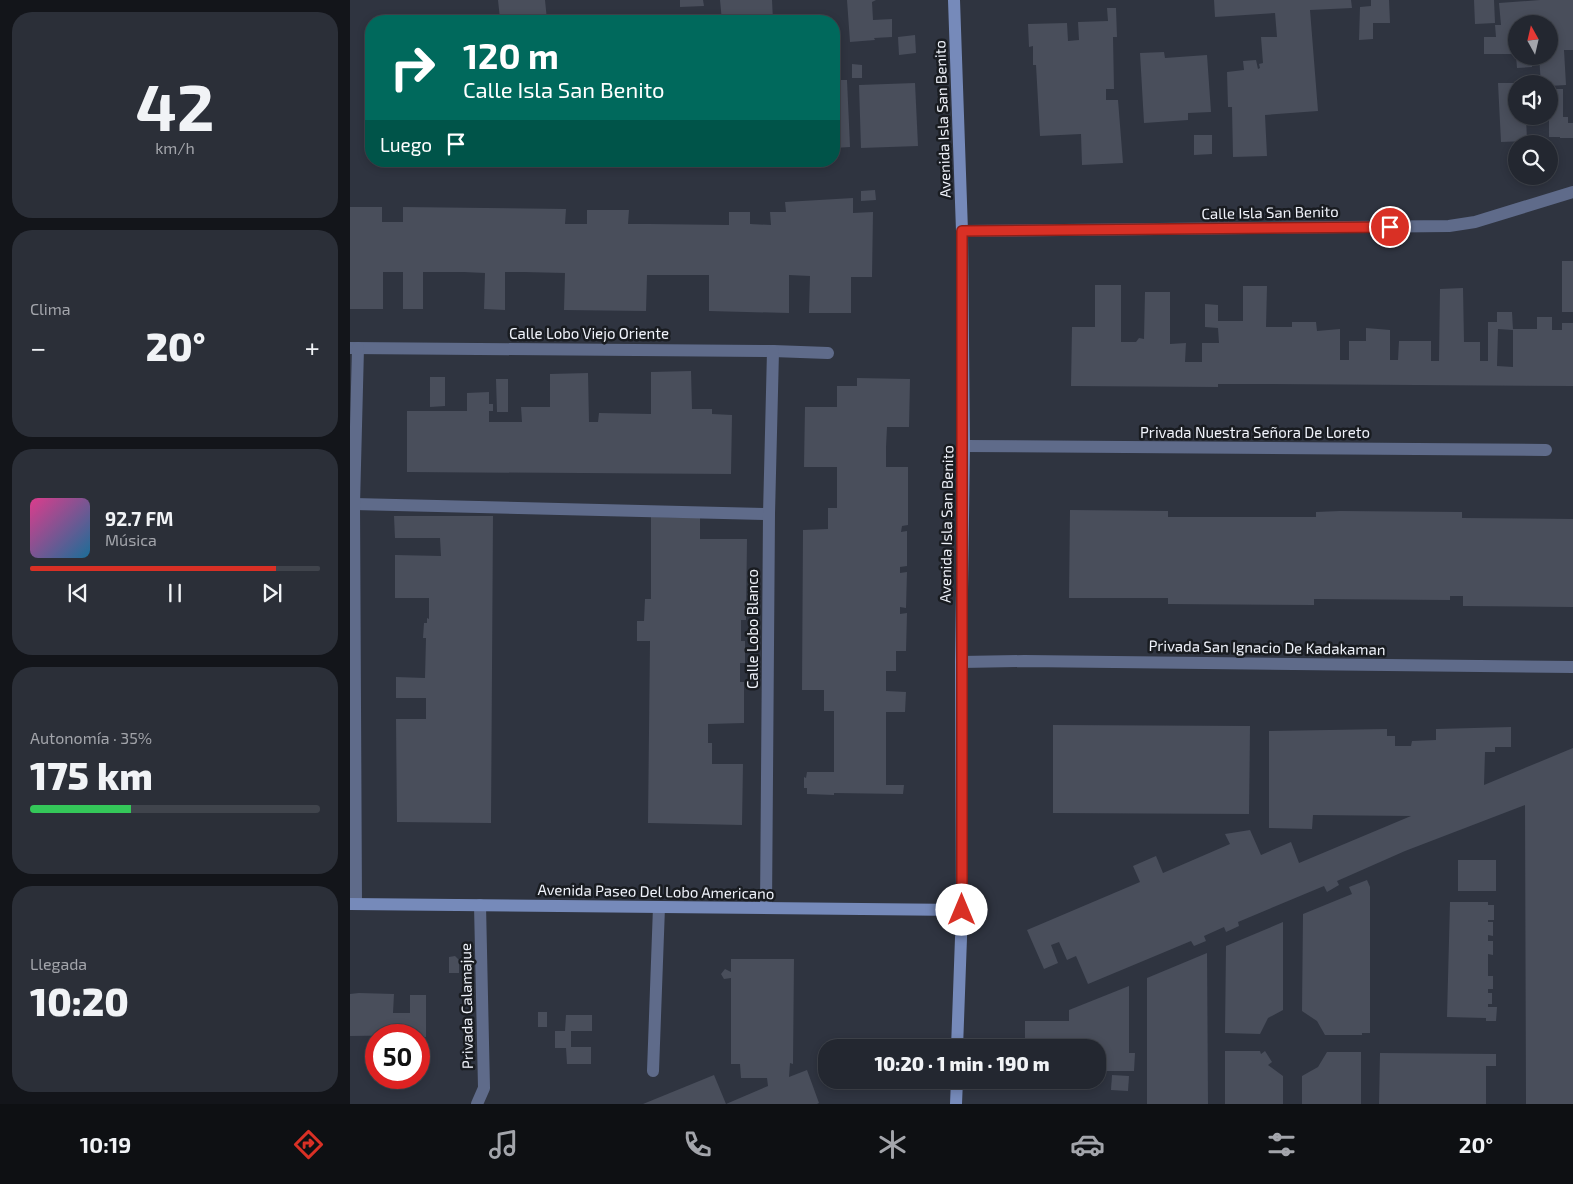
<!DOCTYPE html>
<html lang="es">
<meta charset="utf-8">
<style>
body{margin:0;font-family:"Exo 2",sans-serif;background:#2b2f38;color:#f1f3f6;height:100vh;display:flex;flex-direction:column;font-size:19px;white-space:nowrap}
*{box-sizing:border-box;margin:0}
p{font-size:16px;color:#a3a5ab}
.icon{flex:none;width:28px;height:28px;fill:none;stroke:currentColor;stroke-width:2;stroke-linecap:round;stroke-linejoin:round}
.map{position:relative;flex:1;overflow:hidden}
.panel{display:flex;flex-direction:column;gap:12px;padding:12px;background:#13151a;width:350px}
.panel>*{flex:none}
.top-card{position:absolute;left:15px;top:15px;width:475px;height:152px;border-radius:20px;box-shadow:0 2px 8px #0003,0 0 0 1px #40444c;background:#00695c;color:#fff;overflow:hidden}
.needle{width:32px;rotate:352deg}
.buttons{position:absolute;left:1158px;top:15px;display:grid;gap:10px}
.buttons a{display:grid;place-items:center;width:50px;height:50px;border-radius:50%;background:#232730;box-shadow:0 2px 8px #0003,0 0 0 1px #40444c;font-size:25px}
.speed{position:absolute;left:15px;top:1024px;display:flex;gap:10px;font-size:25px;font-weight:700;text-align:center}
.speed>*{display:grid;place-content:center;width:65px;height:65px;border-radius:50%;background:#232730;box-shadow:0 2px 8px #0003,0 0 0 1px #40444c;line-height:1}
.speed .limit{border:8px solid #d22;background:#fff;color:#111}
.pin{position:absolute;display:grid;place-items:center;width:42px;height:42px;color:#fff;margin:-21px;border:2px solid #fff;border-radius:50%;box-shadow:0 1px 5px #0007}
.me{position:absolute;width:55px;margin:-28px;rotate:0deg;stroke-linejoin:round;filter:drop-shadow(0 0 4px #0008)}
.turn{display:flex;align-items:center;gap:18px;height:105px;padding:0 15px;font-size:22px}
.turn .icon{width:65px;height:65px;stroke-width:2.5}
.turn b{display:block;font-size:35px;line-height:42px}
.then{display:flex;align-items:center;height:48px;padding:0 15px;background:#0003;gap:10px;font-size:19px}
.big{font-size:38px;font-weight:800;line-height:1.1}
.panel .card{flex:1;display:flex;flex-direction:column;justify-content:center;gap:8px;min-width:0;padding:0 18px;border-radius:20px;background:#2b2f38}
.panel .dial{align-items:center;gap:0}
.dial b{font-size:65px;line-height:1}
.song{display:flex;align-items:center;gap:15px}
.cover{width:60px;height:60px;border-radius:8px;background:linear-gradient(135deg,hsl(330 70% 55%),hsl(200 70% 35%))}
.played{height:5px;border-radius:2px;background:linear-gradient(90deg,#d93025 85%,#40444c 85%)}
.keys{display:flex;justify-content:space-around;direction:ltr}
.heat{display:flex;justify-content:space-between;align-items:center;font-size:28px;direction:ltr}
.charge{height:8px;border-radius:4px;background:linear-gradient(90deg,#34c759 35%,#40444c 0)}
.trip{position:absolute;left:468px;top:1039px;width:288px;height:50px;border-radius:20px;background:#232730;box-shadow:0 2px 8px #0003,0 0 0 1px #40444c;font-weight:800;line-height:50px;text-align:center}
.tab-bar{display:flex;height:80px;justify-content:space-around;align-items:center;background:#0e1013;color:#a3a5ab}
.tab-bar .icon{width:35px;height:35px}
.tab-bar .selected{color:#d93025}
.tab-bar b{font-size:22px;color:#f1f3f6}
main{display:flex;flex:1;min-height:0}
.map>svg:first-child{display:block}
.building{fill:#494e5b}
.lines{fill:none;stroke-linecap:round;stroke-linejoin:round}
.lane{stroke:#5f6b8a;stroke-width:12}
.street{stroke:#5f6b8a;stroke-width:12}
.secondary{stroke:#768aba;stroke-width:12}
.route-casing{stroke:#8d1f18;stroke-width:12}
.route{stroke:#d93025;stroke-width:9}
.labels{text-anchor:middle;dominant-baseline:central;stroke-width:5;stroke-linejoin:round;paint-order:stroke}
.street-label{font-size:15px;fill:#f0f3fb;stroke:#191c21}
</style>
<main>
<section class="panel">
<div class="card dial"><b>42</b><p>km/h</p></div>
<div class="card"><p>Clima</p>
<div class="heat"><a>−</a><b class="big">20°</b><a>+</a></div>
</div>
<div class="card">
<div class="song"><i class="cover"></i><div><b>92.7 FM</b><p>Música</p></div></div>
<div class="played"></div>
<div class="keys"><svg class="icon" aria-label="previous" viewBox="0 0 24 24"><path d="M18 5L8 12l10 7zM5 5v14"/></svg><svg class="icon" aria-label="pause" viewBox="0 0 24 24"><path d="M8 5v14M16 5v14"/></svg><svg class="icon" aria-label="next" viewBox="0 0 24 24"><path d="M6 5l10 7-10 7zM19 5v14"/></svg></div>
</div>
<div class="card"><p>Autonomía · 35%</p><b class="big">175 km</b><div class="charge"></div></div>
<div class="card"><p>Llegada</p><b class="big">10:20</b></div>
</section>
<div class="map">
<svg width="1223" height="1104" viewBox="0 0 1223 1104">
<rect width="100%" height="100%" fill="#2f3440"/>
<g class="building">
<polygon points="148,0 195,0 197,20 172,21 168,17 150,19"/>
<polygon points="330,0 353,0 354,6 330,7"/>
<polygon points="370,0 422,0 423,21 372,21"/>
<polygon points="497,0 526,0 522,2 523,20 542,19 542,37 524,38 525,40 500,42"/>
<polygon points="864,0 1001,0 1002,8 960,10 968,111 915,115 917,156 883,157 882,107 878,107 877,72 894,70 893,61 906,60 908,69 910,68 909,64 913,63 911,37 927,37 925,13 865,17"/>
<polygon points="1021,0 1039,0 1040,23 1023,23 1023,39 1009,40 1010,7 1021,6"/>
<polygon points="1124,0 1144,0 1145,23 1125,24"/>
<polygon points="1190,0 1223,0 1223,50 1214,50 1216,85 1199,86 1199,84 1191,84 1189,56 1199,56 1199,24 1166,24 1166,54 1134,54 1134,37 1146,37 1145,25 1151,25 1149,3"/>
<polygon points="757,8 766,8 767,37 763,37 764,89 756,89 756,100 768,100 773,163 732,165 731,134 690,136 686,65 683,65 683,46 679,47 678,24 717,23 718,41 729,40 728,22 758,21"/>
<polygon points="352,15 353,21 302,21 302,18"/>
<polygon points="565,35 566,53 549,55 548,37"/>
<polygon points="814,52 815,58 857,55 861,112 838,113 838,120 794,123 790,53"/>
<polygon points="1166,56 1182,56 1182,67 1167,68"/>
<polygon points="502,64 512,65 512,78 502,78"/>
<polygon points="484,80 497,80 500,147 484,148"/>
<polygon points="565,83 568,146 511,148 509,85"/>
<polygon points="1148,83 1166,83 1166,116 1176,116 1177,141 1151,142"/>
<polygon points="1199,89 1213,89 1213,117 1218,117 1218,123 1223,123 1223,138 1210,138 1210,137 1199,137"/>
<polygon points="844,135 862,135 862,154 844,155"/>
<polygon points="525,190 526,200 511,201 511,191"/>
<polygon points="503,198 503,213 523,212 522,277 501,277 501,313 459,313 460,276 439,275 439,313 359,311 359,275 297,275 296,311 214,310 215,273 174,272 155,272 155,310 134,309 135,273 114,272 73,272 73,309 53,309 53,272 33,272 33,309 0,309 0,207 32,207 32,222 53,222 53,207 136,208 216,209 215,224 237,224 237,210 279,210 278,224 298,224 379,225 379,212 400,212 400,224 421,225 420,212 436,212 435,202"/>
<rect x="1212" y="261" width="11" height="51"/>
<polygon points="745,285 771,285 771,342 786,342 789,338 794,339 795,292 820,292 820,344 836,343 835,362 852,362 852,343 869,343 868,328 855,327 855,304 868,305 868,321 893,321 893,286 917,286 916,327 942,327 942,322 966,322 967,331 990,329 990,360 999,360 999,341 1016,341 1016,328 1040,330 1040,360 1048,360 1049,341 1081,341 1081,361 1089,361 1090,289 1113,288 1114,342 1130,342 1130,361 1138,361 1138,322 1147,322 1147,312 1162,312 1163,330 1148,329 1147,366 1163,367 1163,329 1187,329 1187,317 1202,317 1202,330 1212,330 1212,323 1223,323 1223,386 916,384 868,384 868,387 721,386 722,327 745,327"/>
<polygon points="341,371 342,409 362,409 362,414 382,415 381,474 57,472 57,411 117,411 117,393 139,392 139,404 143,404 143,411 139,411 139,422 172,422 171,407 200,407 200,374 238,373 239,422 248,422 249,413 301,414 301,372"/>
<polygon points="80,377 95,377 95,406 80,407"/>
<polygon points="507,378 560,379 559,427 537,427 536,447 536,467 558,467 558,525 552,526 551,532 557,531 557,566 550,567 550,573 557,572 556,608 550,607 550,614 557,613 556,651 546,651 546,671 536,671 536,691 556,692 555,712 536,712 536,785 554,785 553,794 484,793 484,795 457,794 457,788 454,788 454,777 456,778 457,772 484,772 484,711 474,711 474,690 452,690 453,530 478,529 478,508 487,508 487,467 454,467 455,407 487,407 487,386 507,386"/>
<polygon points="146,379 158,379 158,412 147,412"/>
<polygon points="720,510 818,511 818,517 966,517 966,512 990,511 1112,512 1112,518 1223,519 1223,607 1113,606 1113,596 1100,596 1100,600 964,599 964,605 818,604 818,598 719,598"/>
<polygon points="44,516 143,516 141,823 47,822 46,719 76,719 76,698 46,698 46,677 75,678 76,638 73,638 74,623 77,623 77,618 79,619 79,598 45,598 45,555 91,556 90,538 45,538"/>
<polygon points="301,517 350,518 350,539 397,539 396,620 391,620 391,641 395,641 395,663 390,663 390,682 394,682 394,723 358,724 358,743 362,743 362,764 393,764 392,825 298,823 300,641 287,641 287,621 294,621 295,599 301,599"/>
<polygon points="703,725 900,726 899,814 703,813"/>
<polygon points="1161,727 1161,747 1145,747 1145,752 1135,752 1134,785 1223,748 1223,1104 1176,1104 1175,805 1055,851 987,881 989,885 977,892 974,886 888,922 889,926 876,932 874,927 854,936 856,941 844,946 841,941 738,984 726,956 717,960 709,942 701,945 708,963 694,969 677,930 790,882 783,866 806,856 813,873 880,844 875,834 900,830 911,855 941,842 949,863 1061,816 963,815 962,829 919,828 919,731 1037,729 1037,736 1045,736 1045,746 1061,746 1062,741 1086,740 1086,729"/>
<rect x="1108" y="860" width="38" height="31"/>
<polygon points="1017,880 1020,887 1020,1033 1012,1033 1012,1035 975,1035 967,1021 952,1011 953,914 1002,894 999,887"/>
<polygon points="1100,902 1138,902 1138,905 1144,905 1144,920 1138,920 1138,922 1143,922 1143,936 1138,935 1138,941 1143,941 1143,955 1138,954 1138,976 1143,976 1143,989 1138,989 1138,993 1142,993 1142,1004 1138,1004 1138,1007 1147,1007 1146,1021 1136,1021 1136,1018 1097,1017"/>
<polygon points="933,922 933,1010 918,1018 910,1034 875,1033 876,946"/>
<polygon points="857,953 858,1104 797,1104 797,978"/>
<polygon points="105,956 109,960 109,973 99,973 99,957"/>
<polygon points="381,959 444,959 443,1064 440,1063 439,1077 457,1070 469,1103 467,1104 293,1104 364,1075 376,1104 418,1086 417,1078 391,1078 390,1064 381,1064 381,978 374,979 371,974 375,969 381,972"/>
<polygon points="779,986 779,1053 785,1053 784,1071 746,1071 746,1048 675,1048 675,1021 719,1021 719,1010"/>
<polygon points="9,993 44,994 43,1013 60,1013 60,995 76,995 76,1037 69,1037 69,1035 0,1036 0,994"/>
<rect x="188" y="1012" width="9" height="15"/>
<polygon points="216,1015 242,1015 242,1031 221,1031 221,1047 241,1047 241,1064 217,1064 216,1048 205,1048 205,1031 215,1031"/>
<polygon points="875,1051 910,1051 911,1054 915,1051 922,1062 918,1065 933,1076 933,1104 875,1104"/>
<polygon points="977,1052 1011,1052 1011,1104 952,1104 952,1076 968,1067"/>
<polygon points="1030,1053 1146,1054 1146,1066 1136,1066 1136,1104 1029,1104"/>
<polygon points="762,1075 779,1076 778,1091 761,1090"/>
</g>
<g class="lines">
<g class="lane">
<polyline points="4,504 419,514"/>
<polyline points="303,1071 309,907"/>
</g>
<g class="street">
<polyline points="612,231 1099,226 1125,222 1223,192"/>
<polyline points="0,348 423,351 478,353"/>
<polyline points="614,446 1196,450"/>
<polyline points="611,662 674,661 1223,667"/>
<polyline points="6,904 4,504 8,348"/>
<polyline points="416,908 419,514 423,351"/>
<polyline points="127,1104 134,1088 130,905"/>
</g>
<g class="secondary">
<polyline points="604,0 612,231 614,446 611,662 612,910 607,1048"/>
<polyline points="0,904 612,910"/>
<polyline points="606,1104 607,1080"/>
</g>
</g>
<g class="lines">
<g class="route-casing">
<path id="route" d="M612 910C610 684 614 457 612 231L1040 227"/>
</g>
<use href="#route" class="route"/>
</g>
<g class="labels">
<g class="street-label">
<text transform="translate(592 119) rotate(-92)">Avenida Isla San Benito</text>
<text transform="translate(920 212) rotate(-1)">Calle Isla San Benito</text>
<text x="239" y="333">Calle Lobo Viejo Oriente</text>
<text x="905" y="432">Privada Nuestra Señora De Loreto</text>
<text transform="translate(596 524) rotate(-89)">Avenida Isla San Benito</text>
<text transform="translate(402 629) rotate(-90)">Calle Lobo Blanco</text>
<text transform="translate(917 647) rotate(1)">Privada San Ignacio De Kadakaman</text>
<text transform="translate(306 891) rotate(1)">Avenida Paseo Del Lobo Americano</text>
<text transform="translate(116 1006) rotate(-91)">Privada Calamajue</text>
</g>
</g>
</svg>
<div class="buttons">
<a><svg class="needle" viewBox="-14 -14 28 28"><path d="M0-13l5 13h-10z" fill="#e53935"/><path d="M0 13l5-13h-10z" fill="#a3a5ab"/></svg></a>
<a><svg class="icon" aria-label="sound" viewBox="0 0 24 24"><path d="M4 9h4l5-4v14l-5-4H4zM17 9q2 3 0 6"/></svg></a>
<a><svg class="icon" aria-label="search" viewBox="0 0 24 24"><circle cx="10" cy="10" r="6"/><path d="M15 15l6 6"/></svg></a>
</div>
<div class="speed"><div class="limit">50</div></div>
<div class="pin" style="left:1040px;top:227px;background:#d93025"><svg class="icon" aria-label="arrive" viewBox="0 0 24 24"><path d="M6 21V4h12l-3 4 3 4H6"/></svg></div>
<svg class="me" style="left:612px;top:910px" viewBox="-20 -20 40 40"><circle r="19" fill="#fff"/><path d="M0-13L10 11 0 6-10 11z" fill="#d93025"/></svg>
<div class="trip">10:20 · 1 min · 190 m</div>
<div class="top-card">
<div class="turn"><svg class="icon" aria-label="right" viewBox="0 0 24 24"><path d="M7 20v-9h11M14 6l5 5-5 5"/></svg><div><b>120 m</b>Calle Isla San Benito</div></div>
<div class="then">Luego<svg class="icon" aria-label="arrive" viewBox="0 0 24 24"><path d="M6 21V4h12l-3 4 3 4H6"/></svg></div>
</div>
</div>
</main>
<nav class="tab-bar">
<b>10:19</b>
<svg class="icon selected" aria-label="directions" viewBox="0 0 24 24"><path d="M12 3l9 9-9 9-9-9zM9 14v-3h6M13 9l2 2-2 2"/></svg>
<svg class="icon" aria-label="music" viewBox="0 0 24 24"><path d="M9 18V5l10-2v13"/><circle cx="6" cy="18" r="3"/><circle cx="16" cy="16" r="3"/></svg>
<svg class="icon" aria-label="phone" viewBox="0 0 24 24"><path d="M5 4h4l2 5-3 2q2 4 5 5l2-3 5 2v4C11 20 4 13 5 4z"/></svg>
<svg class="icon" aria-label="climate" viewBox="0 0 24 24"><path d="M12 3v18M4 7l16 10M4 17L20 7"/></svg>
<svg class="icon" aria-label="car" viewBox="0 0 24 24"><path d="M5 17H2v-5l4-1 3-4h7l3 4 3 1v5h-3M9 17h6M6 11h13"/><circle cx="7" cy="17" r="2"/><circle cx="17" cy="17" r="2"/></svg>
<svg class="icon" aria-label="filters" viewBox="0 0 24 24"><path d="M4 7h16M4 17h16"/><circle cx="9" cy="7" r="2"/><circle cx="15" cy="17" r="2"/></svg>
<b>20°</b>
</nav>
